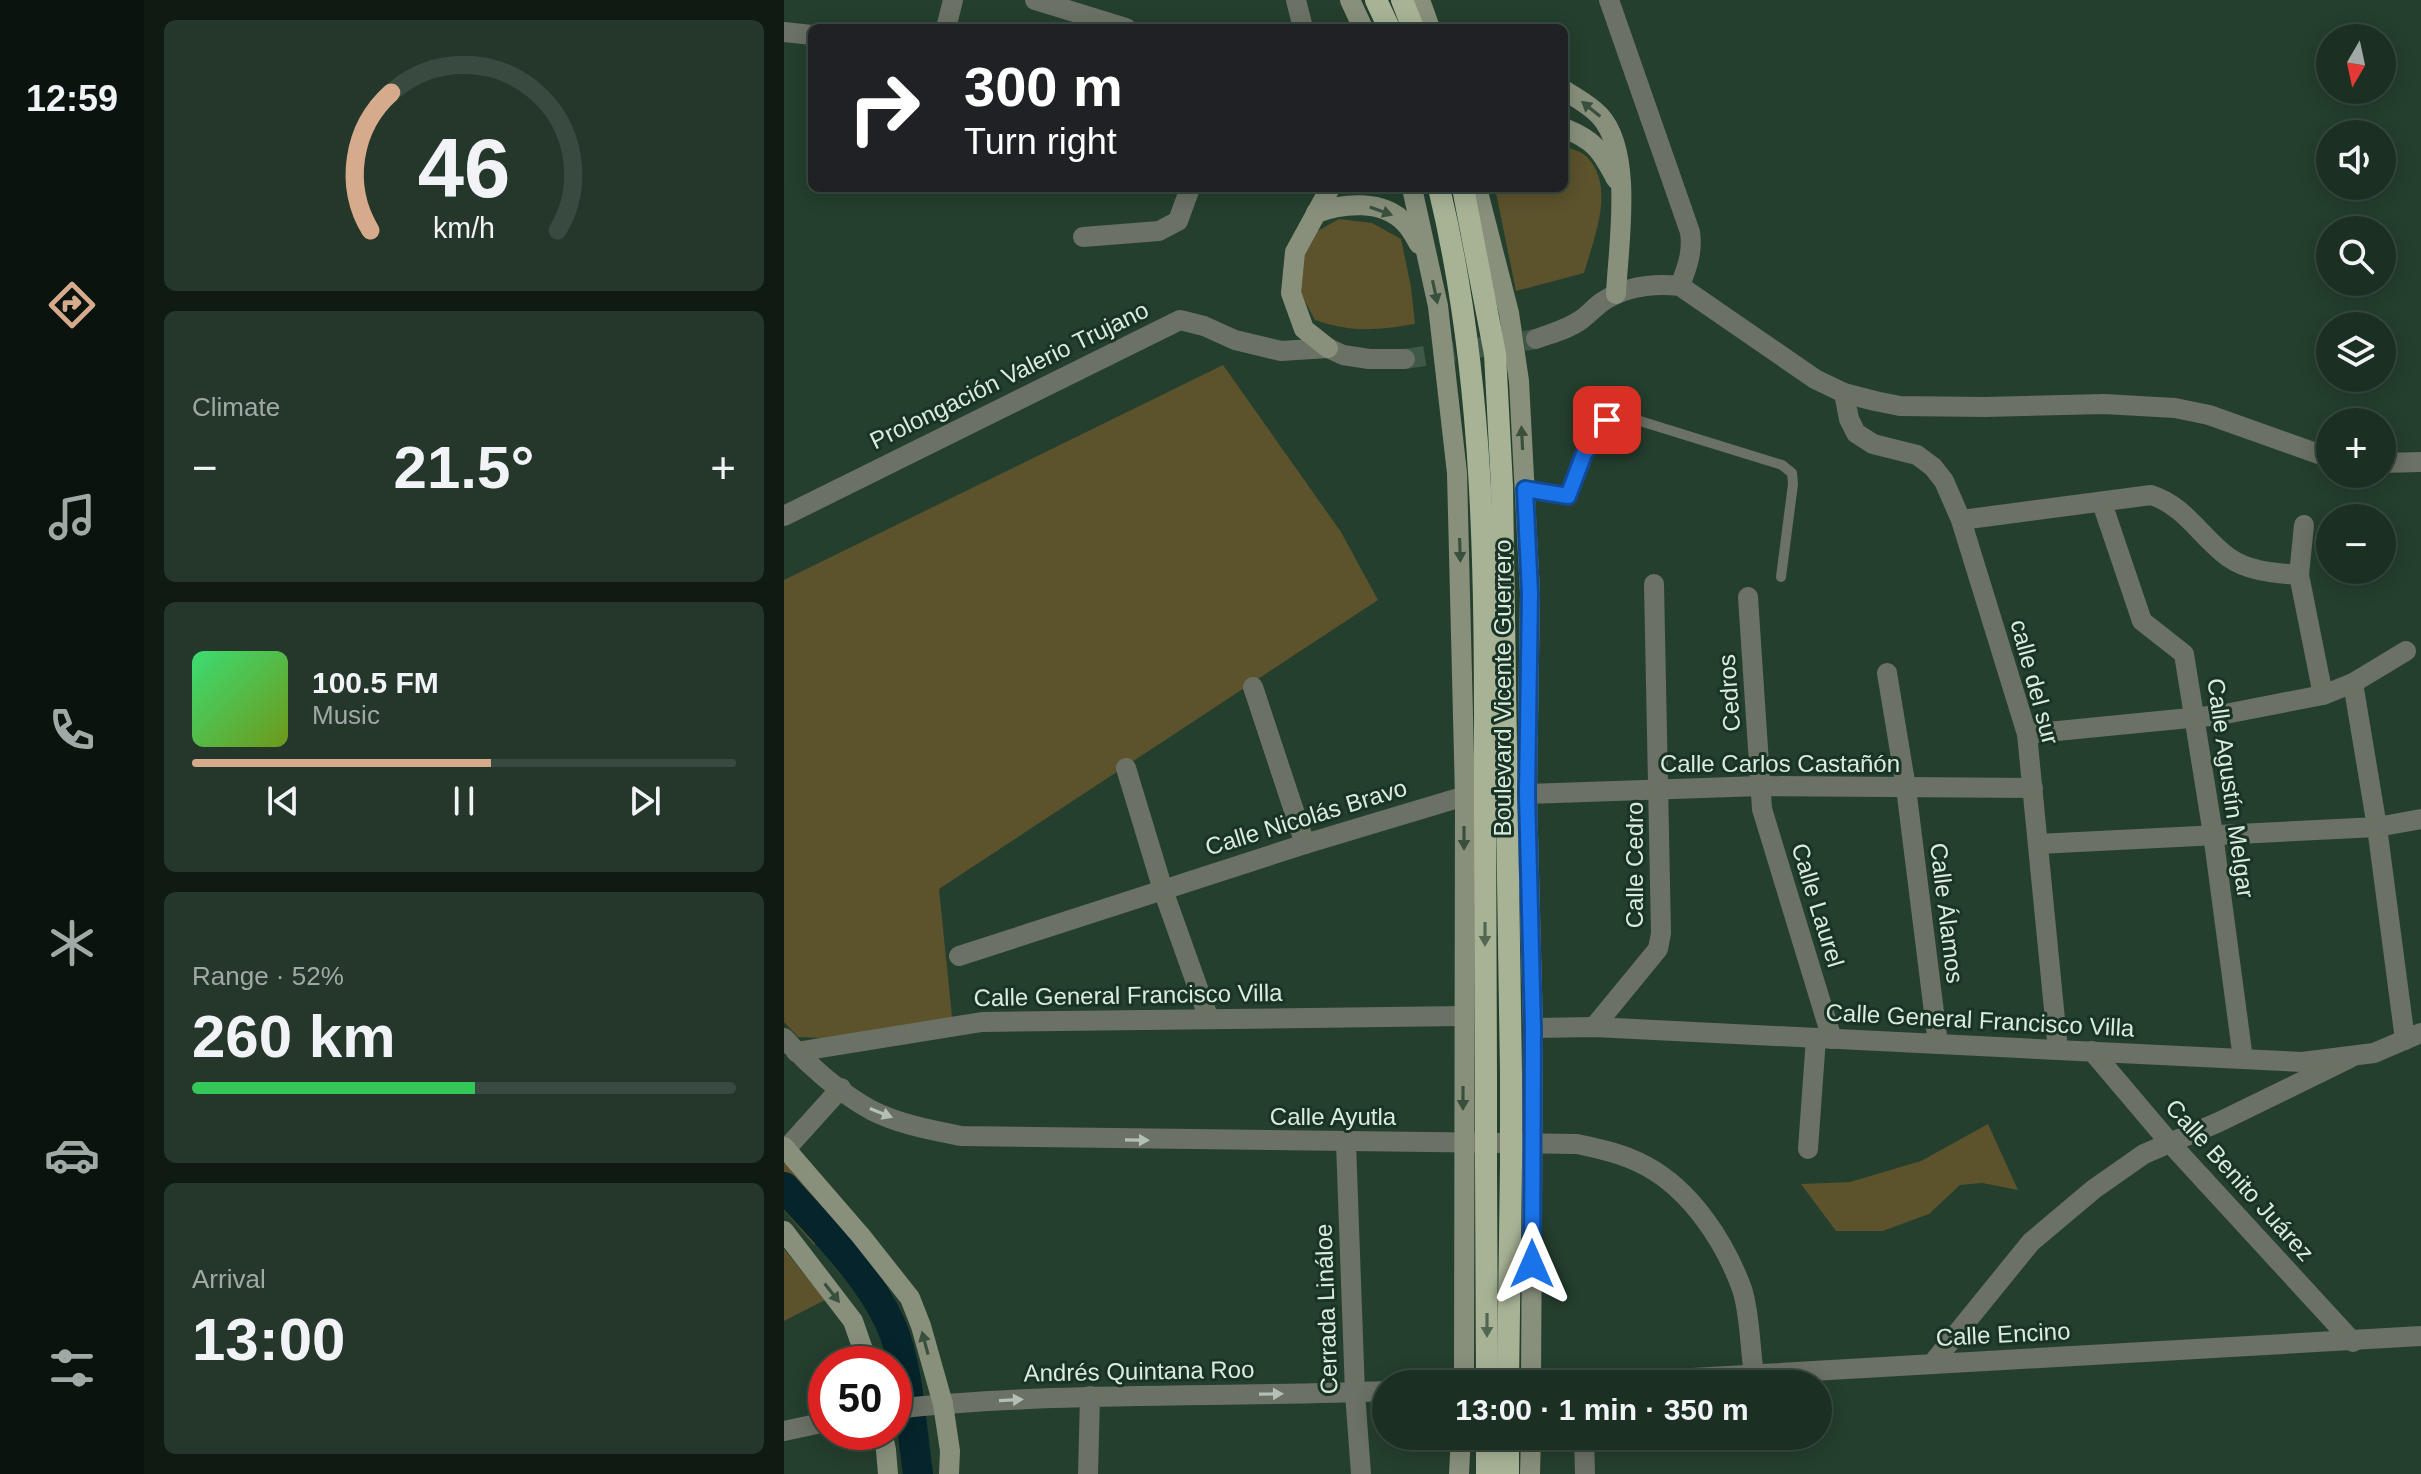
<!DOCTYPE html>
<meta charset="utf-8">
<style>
body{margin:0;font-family:Helvetica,sans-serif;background:#24372a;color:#f1f3f6;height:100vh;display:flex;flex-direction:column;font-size:30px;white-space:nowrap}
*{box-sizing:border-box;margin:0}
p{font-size:26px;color:#a0a9a5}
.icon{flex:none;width:44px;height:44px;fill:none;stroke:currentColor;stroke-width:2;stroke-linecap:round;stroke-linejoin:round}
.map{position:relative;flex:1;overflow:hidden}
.details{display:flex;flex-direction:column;gap:20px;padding:20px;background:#0f1a13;width:640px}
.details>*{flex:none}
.hud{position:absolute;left:24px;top:24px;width:760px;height:168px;border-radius:12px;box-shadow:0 4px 20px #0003,0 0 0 2px #394a40;background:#202124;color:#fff;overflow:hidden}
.needle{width:52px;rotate:189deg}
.tools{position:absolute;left:1532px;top:24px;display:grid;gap:16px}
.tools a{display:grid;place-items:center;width:80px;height:80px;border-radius:50%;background:#1b2f22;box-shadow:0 4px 20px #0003,0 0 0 2px #394a40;font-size:40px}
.speed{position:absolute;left:24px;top:1346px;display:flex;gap:16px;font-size:40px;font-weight:700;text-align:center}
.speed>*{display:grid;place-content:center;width:104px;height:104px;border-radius:50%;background:#1b2f22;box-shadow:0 4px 20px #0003,0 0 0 2px #394a40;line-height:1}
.speed .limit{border:12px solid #d22;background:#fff;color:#111}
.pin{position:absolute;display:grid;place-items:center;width:68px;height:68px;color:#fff;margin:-34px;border-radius:16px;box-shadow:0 4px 12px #0006}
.me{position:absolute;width:88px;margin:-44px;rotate:0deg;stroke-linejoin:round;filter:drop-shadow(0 0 6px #0008)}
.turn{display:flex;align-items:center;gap:28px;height:168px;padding:0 24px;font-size:36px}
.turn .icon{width:104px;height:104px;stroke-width:2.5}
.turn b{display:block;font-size:56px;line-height:68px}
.big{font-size:60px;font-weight:700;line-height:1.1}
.details .card{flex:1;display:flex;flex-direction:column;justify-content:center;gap:12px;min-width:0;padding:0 28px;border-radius:12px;background:#24372a}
.details .dial{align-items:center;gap:0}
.dial svg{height:208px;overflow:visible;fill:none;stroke:#394a40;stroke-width:7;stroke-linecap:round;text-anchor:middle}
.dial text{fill:#f1f3f6;stroke:none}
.song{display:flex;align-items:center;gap:24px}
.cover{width:96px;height:96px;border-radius:12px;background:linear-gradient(135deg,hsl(140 70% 55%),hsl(80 70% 35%))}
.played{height:8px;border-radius:4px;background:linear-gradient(90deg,#d6ab8b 55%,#394a40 55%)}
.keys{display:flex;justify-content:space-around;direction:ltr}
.heat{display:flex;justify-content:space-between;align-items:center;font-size:44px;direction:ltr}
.charge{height:12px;border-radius:6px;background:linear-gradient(90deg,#34c759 52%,#394a40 0)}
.trip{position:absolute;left:588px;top:1370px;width:460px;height:80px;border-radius:40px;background:#1b2f22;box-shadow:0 4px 20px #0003,0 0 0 2px #394a40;font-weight:700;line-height:80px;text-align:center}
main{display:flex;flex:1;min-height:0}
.dock{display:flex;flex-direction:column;width:144px;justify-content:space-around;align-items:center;background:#0b130e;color:#a0a9a5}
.dock .icon{width:56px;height:56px}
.dock .current{color:#d6ab8b}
.dock b{font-size:36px;color:#f1f3f6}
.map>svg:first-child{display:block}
.green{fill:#5c522c}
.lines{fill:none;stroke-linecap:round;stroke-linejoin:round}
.river{stroke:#06242b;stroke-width:30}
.tertiary-tunnel{stroke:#3f5949;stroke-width:20;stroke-dasharray:20 10;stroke-linecap:butt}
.service{stroke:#6b7164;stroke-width:10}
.minor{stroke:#6b7164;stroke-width:20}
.tertiary{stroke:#6b7164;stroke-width:20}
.secondary{stroke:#88907c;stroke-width:20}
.trunk{stroke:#a8b396;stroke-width:22}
.trunk-bridge{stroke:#a8b396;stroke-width:22}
.oneway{fill:#3a503e}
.oneway2{fill:#526752}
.oneway3{fill:#b4c0b5}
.route-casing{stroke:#114b97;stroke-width:20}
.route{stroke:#1a73e8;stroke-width:14}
.labels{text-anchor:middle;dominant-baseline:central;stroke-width:6;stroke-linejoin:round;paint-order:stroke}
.street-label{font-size:24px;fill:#dbebe0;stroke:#193424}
</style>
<main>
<nav class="dock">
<b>12:59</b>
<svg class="icon current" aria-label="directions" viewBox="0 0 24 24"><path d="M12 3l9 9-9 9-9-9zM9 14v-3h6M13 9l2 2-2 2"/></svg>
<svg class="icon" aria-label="music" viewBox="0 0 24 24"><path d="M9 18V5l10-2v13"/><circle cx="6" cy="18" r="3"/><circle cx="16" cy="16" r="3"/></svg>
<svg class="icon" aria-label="phone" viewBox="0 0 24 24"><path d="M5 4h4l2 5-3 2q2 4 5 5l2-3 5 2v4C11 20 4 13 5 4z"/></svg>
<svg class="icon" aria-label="climate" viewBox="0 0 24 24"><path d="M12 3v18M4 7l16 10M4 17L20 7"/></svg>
<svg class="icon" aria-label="car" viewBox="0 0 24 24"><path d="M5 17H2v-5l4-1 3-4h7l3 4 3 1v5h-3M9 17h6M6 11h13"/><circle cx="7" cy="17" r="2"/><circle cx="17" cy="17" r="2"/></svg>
<svg class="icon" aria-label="filters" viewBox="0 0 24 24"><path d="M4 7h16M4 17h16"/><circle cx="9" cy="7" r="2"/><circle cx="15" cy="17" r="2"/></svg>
</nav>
<section class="details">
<div class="card dial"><svg viewBox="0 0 100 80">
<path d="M14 69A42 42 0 1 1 86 69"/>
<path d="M14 69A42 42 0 0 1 22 16" stroke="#d6ab8b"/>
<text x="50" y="56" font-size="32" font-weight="700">46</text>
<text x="50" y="72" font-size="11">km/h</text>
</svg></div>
<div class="card"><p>Climate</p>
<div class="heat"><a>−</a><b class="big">21.5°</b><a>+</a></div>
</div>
<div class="card">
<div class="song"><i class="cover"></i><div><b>100.5 FM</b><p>Music</p></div></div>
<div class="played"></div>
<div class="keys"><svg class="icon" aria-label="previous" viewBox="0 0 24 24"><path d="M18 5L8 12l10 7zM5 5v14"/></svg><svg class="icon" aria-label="pause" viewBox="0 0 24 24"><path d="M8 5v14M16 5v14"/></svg><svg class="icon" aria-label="next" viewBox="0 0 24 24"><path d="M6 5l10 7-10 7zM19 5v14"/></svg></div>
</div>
<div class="card"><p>Range · 52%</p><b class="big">260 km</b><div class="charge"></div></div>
<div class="card"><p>Arrival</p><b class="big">13:00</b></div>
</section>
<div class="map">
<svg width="1637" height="1474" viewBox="0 0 1637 1474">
<rect width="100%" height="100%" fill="#243f2e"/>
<g class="green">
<path d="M780 146C787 149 798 151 803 157 832 187 810 238 800 273L732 291 711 188H780Z"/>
<path d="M555 219 588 223 617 239 627 287 631 324C593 330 568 333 531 320L517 294 516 263 530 233Z"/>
<polygon points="439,365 557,532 594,600 155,889 168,1017 62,1039 14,1037 0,1022 0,580"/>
<polygon points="1204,1124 1234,1190 1198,1183 1176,1185 1145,1214 1099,1231 1052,1231 1017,1184 1066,1182 1137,1161"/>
<polygon points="2,1163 56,1224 30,1245 0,1210 0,1164"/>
<polygon points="0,1249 41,1300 0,1321"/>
</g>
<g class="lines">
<path class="river" d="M0 1187C37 1229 82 1271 106 1323 125 1365 127 1427 134 1474"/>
<polyline class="tertiary-tunnel" points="621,359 752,339"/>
<path class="service" d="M741 489 784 496C791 477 805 429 824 420 829 417 838 418 843 417L998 465 1008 473 1009 484 997 577"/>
<g class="minor">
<polyline points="251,0 342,28"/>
<polyline points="512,0 519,28"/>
<path d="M825 0 906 232C909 253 903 267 896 286"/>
<polyline points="162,28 169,0"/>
<polyline points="0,32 28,35"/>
<polyline points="299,237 375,231 394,221 406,188"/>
<polyline points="1060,393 1065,419 1072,433 1089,444 1133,455 1149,467 1160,481 1177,520 1243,734 1274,1050"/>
<polyline points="1318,503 1358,621 1400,654 1429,834 1459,1059"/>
<path d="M1177 520 1367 495C1400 505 1417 537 1444 557 1465 572 1491 573 1515 575"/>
<polyline points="1520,525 1515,575 1539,695"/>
<polyline points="964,597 978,809 1048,1039"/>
<polyline points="1103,673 1122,788 1154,1044"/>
<polyline points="1569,683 1593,827 1621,1040"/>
<polyline points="469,687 521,844"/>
<polyline points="1243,734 1436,715 1539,695 1569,683 1622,651"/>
<polyline points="342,768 379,890 425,1019"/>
<polyline points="743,794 977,786 1249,788"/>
<polyline points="1254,844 1593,827 1637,819"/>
<polyline points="175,956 521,844 681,796"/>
<polyline points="810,1027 874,949 877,933 870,584"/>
<polyline points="1308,1051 1386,1143 1569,1342"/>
<polyline points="12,1052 198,1022 679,1016"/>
<polyline points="562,1143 571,1393 577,1474"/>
<polyline points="2,1149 57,1088"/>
<polyline points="1024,1149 1032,1038"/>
<polyline points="1148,1364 1247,1242 1310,1189 1360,1154 1435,1122 1566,1058"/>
<polyline points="803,1384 1637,1336"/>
<path d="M110 1409C274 1391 438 1398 602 1391"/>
<polyline points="0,1431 42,1422"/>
<polyline points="800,1436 801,1474"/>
<polyline points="304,1474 306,1396"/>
</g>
<g class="tertiary">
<path d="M752 339C768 333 785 329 798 319 805 314 811 307 818 302 842 286 868 283 896 286L1031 379 1060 393 1091 401 1116 406 1200 407 1320 404 1391 408 1425 415 1546 458"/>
<polyline points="1598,463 1637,462"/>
<polyline points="0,516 396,320 420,326 451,340 497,351 544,348 559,355 585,359 621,359"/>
<polyline points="749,1028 810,1027 1518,1062 1590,1053 1637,1033"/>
<path d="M0 1038C23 1064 56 1093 87 1110 114 1124 147 1130 177 1136L793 1144C817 1149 840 1154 862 1166 907 1190 941 1242 958 1289 966 1313 966 1349 970 1374"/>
</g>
<g class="secondary">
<polyline points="566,0 579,28"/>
<polyline points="636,0 646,28"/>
<path d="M780 90C792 98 806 105 816 116 850 153 834 247 832 294"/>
<path d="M780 128C810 140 817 150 832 179"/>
<polyline points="628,188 654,306 673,473 681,796 680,1384"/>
<polyline points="693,188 725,313 735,381 746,593 743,794 749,1028 747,1384"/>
<path d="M532 213C559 203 599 199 621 223 627 229 631 237 635 244"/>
<polyline points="544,348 520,329 507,293 511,252 546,188"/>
<polyline points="0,1147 77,1236 126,1298 137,1326 159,1404 166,1451 165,1474"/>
<polyline points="0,1231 69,1321 84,1364"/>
<polyline points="98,1432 102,1450 104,1474"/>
<polyline points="675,1474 677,1436"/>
<polyline points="746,1474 747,1436"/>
</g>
<g class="trunk">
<polyline points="592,0 605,28"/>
<polyline points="618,0 629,28"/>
<path d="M655 188C704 391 701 599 701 807 701 898 702 988 702 1079"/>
<polyline points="679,188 711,354 718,486 727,1074"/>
<polyline points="702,1163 703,1384"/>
<polyline points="724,1384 727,1164"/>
<polyline points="724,1436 724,1474"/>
<polyline points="703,1474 703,1436"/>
</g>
<g class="trunk-bridge">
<polyline points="702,1163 702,1079"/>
<polyline points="727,1164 727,1074"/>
</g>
</g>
<defs><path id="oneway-solid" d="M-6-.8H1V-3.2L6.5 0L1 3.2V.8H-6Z" transform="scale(2)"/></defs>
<g class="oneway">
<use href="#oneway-solid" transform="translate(807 109) rotate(-141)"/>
<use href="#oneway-solid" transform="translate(597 211) rotate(20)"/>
<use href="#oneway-solid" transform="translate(651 292) rotate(78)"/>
<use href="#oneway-solid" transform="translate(738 438) rotate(-93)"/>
<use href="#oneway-solid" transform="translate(676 550) rotate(88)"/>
<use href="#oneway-solid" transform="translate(680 838) rotate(90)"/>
<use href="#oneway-solid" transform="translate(679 1098) rotate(90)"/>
<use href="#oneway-solid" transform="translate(48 1293) rotate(52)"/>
<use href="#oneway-solid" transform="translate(141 1343) rotate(-105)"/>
</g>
<g class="oneway2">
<use href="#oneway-solid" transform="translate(701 934) rotate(90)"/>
<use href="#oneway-solid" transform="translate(703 1325) rotate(90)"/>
</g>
<g class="oneway3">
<use href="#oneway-solid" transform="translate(97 1113) rotate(22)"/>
<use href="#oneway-solid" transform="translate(353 1140) rotate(1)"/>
<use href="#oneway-solid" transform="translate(487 1394) rotate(-1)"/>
<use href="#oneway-solid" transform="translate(227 1400) rotate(-3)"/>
</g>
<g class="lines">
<g class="route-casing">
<polyline id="route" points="748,1264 749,1028 743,794 746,593 741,489 784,496 800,454 823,420"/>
</g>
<use href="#route" class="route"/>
</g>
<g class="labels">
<g class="street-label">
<text transform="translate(225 375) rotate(-26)">Prolongación Valerio Trujano</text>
<text transform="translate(1251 682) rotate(75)">calle del sur</text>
<text transform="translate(718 688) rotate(-90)">Boulevard Vicente Guerrero</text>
<text transform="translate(945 693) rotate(-94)">Cedros</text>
<text x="996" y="763">Calle Carlos Castañón</text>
<text transform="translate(1447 788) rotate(82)">Calle Agustín Melgar</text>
<text transform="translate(522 817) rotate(-17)">Calle Nicolás Bravo</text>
<text transform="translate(850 865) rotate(-90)">Calle Cedro</text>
<text transform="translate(1034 905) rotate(73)">Calle Laurel</text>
<text transform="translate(1163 913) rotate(83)">Calle Álamos</text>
<text transform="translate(344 995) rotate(-1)">Calle General Francisco Villa</text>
<text transform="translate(1196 1020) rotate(3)">Calle General Francisco Villa</text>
<text x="549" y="1116">Calle Ayutla</text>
<text transform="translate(1456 1180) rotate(48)">Calle Benito Juárez</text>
<text transform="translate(542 1309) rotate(-92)">Cerrada Lináloe</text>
<text transform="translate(1219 1334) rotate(-3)">Calle Encino</text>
<text transform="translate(355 1371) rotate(-1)">Andrés Quintana Roo</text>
</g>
</g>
</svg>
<div class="tools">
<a><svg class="needle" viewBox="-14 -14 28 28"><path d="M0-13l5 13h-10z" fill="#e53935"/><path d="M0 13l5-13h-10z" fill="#a0a9a5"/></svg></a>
<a><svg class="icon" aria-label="sound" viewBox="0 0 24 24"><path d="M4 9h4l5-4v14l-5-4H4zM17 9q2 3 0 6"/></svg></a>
<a><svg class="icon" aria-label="search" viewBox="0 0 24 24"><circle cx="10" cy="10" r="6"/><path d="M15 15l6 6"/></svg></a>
<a><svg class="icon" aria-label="layers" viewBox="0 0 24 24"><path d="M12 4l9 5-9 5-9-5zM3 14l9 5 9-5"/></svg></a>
<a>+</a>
<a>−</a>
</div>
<div class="speed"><div class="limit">50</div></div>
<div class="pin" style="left:823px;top:420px;background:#d93025"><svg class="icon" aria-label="arrive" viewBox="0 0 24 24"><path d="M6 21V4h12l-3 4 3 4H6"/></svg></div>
<svg class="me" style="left:748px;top:1264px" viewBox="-20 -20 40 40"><path d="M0-17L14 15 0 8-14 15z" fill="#1a73e8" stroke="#fff" stroke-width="4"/></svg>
<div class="trip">13:00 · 1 min · 350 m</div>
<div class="hud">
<div class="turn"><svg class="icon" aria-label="right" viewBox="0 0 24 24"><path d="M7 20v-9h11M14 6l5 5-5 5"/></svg><div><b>300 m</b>Turn right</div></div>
</div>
</div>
</main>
